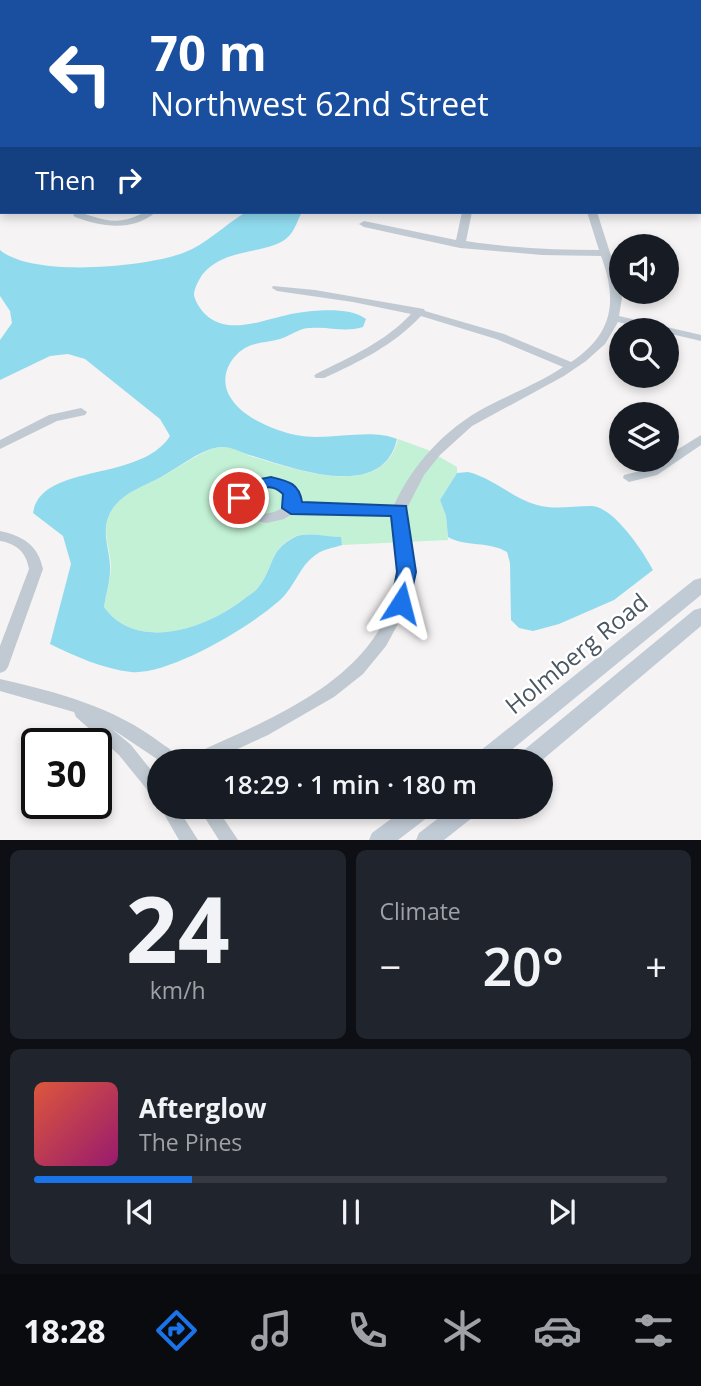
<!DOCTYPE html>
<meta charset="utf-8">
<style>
body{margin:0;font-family:"Open Sans",sans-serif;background:#20242c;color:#f1f3f6;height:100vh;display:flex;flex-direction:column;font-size:26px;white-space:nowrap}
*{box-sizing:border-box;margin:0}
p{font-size:23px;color:#9ea1a6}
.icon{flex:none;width:38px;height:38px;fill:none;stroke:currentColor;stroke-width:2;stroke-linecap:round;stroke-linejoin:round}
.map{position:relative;height:840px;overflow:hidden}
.sheet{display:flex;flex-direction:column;gap:10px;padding:10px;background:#0d0f14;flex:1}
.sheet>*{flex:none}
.guide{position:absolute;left:0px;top:0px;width:702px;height:214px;box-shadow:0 4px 10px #0003;background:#1a4fa0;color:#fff;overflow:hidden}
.fabs{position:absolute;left:609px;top:234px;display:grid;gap:14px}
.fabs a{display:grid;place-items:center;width:70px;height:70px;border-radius:50%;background:#171b24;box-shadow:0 4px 10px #0003;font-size:35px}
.speed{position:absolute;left:21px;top:728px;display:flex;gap:14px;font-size:35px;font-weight:700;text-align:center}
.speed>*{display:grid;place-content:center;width:91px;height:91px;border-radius:50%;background:#171b24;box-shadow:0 4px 10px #0003;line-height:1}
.speed .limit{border:4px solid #111;border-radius:10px;background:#fff;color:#111}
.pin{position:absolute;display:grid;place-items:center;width:60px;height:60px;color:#fff;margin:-30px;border:4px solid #fff;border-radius:50%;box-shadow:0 2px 7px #0007}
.me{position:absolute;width:77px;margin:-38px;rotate:9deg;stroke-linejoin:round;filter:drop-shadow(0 0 5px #0008)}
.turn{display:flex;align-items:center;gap:24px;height:147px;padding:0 35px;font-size:32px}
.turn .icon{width:91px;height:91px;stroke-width:2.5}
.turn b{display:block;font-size:49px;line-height:60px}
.then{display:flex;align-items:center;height:66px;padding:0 35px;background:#0003;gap:14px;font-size:26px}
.big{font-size:52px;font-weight:600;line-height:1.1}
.sheet .card{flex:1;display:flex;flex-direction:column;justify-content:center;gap:10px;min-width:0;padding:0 24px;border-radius:10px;background:#20242c}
.sheet .dial{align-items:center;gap:0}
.dial b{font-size:91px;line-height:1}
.song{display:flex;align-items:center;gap:21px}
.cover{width:84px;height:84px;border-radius:10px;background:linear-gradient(135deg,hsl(10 70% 55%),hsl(320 70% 35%))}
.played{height:7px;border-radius:4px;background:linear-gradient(90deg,#1a73e8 25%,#363941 25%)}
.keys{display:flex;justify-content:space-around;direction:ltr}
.heat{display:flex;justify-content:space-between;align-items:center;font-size:38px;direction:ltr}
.sheet .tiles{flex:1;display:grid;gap:10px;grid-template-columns:1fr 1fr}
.card:last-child{grid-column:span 2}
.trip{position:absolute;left:147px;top:749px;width:406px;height:70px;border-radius:35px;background:#171b24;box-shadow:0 4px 10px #0003;font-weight:600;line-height:70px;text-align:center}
.tabs{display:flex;height:112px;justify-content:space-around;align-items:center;background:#090b0e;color:#9ea1a6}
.tabs .icon{width:49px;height:49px}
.tabs .selected{color:#1a73e8}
.tabs b{font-size:32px;color:#f1f3f6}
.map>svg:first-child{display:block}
.green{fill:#c3f1d5}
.water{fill:#90daee}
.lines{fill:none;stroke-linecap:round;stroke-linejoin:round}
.street{fill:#c1cad2;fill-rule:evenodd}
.secondary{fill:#c1cbd6;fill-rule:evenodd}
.route{fill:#1a73e8;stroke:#114b97;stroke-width:2}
.labels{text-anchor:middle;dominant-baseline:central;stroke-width:5;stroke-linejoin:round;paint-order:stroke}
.near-street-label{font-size:24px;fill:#4a5661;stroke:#fff}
</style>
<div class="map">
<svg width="701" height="840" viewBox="0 0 701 840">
<rect width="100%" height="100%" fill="#f5f3f3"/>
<path class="green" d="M398 439 428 450 457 467V473L440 500 446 516 448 540 342 545 340 537C327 537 304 531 292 538 269 551 274 566 260 585 257 591 249 595 244 599 206 628 138 653 104 607 106 594 111 579 111 565 110 547 101 531 110 513 121 493 142 486 161 477 178 469 207 446 223 447 233 447 244 454 253 457 295 469 383 502 398 439Z"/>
<g class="water">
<path d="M246 212H302C298 219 295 230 289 236 270 256 226 245 202 275 199 280 194 288 194 295 195 301 200 309 205 314 229 338 269 317 297 313 317 310 350 307 366 319L363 327C342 333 331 326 310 328 299 328 290 336 280 339 270 342 258 342 249 346 231 354 219 376 229 395 240 416 269 428 291 434 325 443 367 427 397 439 383 502 295 469 253 456 243 454 233 447 223 447 205 446 178 468 161 477 142 487 121 493 110 513 101 531 109 547 110 565 111 579 106 594 104 607 137 653 207 628 244 599 249 595 257 591 260 585 274 566 269 551 293 538 304 531 327 537 341 537L342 545C334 548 323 549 317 554 301 564 296 583 284 596 258 623 169 676 131 672 104 669 74 656 50 644L71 564 63 536 33 513C41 462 140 483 170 436L160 419 85 359 68 354 50 356 0 380V340L12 323 10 311 0 296V250C33 278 145 267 183 253 205 245 226 224 246 212Z"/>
<path d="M468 472C493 478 512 498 537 505 555 510 572 506 591 506 613 506 643 551 653 570L614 600 559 624 533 631 519 628 511 620 510 563 507 552C489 541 465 547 448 537L446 516 440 500 457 473Z"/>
</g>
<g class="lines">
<g class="street">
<polygon points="142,0 167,0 165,2 139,2"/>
<polygon points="245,0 258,2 247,2"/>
<polygon points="446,0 454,0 456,2 447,2"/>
<rect x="700" y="2" width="1" height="8"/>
<rect x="0" y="14" width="2" height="4"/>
<rect x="0" y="67" width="2" height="4"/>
<rect x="700" y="103" width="1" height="4"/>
<path d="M78 212C93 216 107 223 123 220 136 218 142 211 156 212 132 232 102 227 75 217L73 215Z"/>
<path d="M462 212H472L466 241C510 248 554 250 599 250L587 212H597L621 287 622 298 619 316 701 335V341L667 333V331H656L618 322 605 344 586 361 564 376 472 426 440 455 424 475 406 510 413 566 405 611 386 646 363 674 334 697 268 735 212 761H188L190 756C273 717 385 678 399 573 401 554 396 534 393 515L294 513 284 519 267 523 249 520 237 514C216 474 301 463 299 504L394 505C413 464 445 429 486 407 511 394 539 383 563 367L496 339 421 316C394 345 359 362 324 378H316L314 376 316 374C350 357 385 342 411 314L353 302 277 291 272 288 273 286 315 290 424 309 425 311 504 334 571 362C613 334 618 301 601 256L542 255 460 248 364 227 359 224 364 221 456 240ZM271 486 284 493 285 506C273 515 261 516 248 508L246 498C252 489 261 487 271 486Z"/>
<polygon points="81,408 87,412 85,415 57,421 0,449 0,440 49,415"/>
<polygon points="701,435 701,445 657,475 629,482 623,478 624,475 648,469 660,460 667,460 667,456"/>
<path d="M0 531C23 536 38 545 43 569L8 667 5 671 0 673V646L29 569C26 552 17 544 0 541Z"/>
<path d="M0 679C57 692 114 707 161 743 168 748 177 753 180 761H160L112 729 131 745 159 780V799L153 797 119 755 76 717 74 712 0 691Z"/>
<polygon points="160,807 177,807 198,840 179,840"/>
<polygon points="198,807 216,807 238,840 219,840"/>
</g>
<g class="secondary">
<polygon points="701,578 701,595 498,761 472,761 475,755 694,580"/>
<polygon points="701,608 701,626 541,761 515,761 518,755 694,610"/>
<polygon points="407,807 435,807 432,814 398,840 369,840 372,833"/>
<polygon points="453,807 480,807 477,814 444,840 416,840 419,833"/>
</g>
</g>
<path class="route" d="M271 477C288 481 299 483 302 502L406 506 416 572 408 608H394L391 603 397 572 391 516 291 514 282 508 283 494C264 476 255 499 239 504L230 498 244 482Z"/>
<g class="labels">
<g class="near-street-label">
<text transform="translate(576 653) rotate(-39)">Holmberg Road</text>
</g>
</g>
</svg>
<div class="fabs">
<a><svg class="icon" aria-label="sound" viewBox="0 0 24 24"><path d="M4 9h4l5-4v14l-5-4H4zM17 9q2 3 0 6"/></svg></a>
<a><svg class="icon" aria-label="search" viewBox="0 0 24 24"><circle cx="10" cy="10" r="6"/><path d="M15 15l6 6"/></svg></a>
<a><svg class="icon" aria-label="layers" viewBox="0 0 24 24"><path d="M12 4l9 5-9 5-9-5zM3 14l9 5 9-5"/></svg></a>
</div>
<div class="speed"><div class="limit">30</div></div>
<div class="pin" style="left:239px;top:498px;background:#d93025"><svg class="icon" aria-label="arrive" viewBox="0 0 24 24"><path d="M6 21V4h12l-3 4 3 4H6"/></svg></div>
<svg class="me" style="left:401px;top:603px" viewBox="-20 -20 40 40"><path d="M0-17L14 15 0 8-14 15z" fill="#1a73e8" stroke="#fff" stroke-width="4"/></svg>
<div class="trip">18:29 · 1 min · 180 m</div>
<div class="guide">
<div class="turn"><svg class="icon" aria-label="left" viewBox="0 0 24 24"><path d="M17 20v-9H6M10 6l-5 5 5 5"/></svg><div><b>70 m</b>Northwest 62nd Street</div></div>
<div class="then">Then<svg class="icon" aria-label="right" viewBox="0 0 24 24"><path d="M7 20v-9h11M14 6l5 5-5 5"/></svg></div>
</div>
</div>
<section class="sheet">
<div class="tiles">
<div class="card dial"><b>24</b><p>km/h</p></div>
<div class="card"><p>Climate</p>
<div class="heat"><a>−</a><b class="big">20°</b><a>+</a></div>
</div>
<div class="card">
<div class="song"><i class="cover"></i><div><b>Afterglow</b><p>The Pines</p></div></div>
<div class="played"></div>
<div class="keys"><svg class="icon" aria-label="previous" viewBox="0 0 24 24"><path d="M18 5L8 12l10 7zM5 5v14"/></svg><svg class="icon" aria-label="pause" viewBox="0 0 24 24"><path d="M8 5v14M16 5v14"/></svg><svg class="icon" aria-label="next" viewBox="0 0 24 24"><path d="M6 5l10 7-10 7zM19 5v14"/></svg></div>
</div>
</div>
</section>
<nav class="tabs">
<b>18:28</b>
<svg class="icon selected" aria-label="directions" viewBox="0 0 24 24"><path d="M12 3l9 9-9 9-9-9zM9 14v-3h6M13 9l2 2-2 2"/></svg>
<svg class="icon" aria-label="music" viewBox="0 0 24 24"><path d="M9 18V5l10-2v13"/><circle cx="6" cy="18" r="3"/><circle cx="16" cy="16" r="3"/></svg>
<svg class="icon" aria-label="phone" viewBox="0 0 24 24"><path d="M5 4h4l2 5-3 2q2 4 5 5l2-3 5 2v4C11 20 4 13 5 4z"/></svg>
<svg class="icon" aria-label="climate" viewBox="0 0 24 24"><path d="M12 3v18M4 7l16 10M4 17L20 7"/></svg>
<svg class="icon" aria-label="car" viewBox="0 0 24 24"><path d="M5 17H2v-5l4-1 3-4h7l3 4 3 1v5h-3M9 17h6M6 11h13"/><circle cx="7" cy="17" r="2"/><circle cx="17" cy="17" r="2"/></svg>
<svg class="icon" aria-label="filters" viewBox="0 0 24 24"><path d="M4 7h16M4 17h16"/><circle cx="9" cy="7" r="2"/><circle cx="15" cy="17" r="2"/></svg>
</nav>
